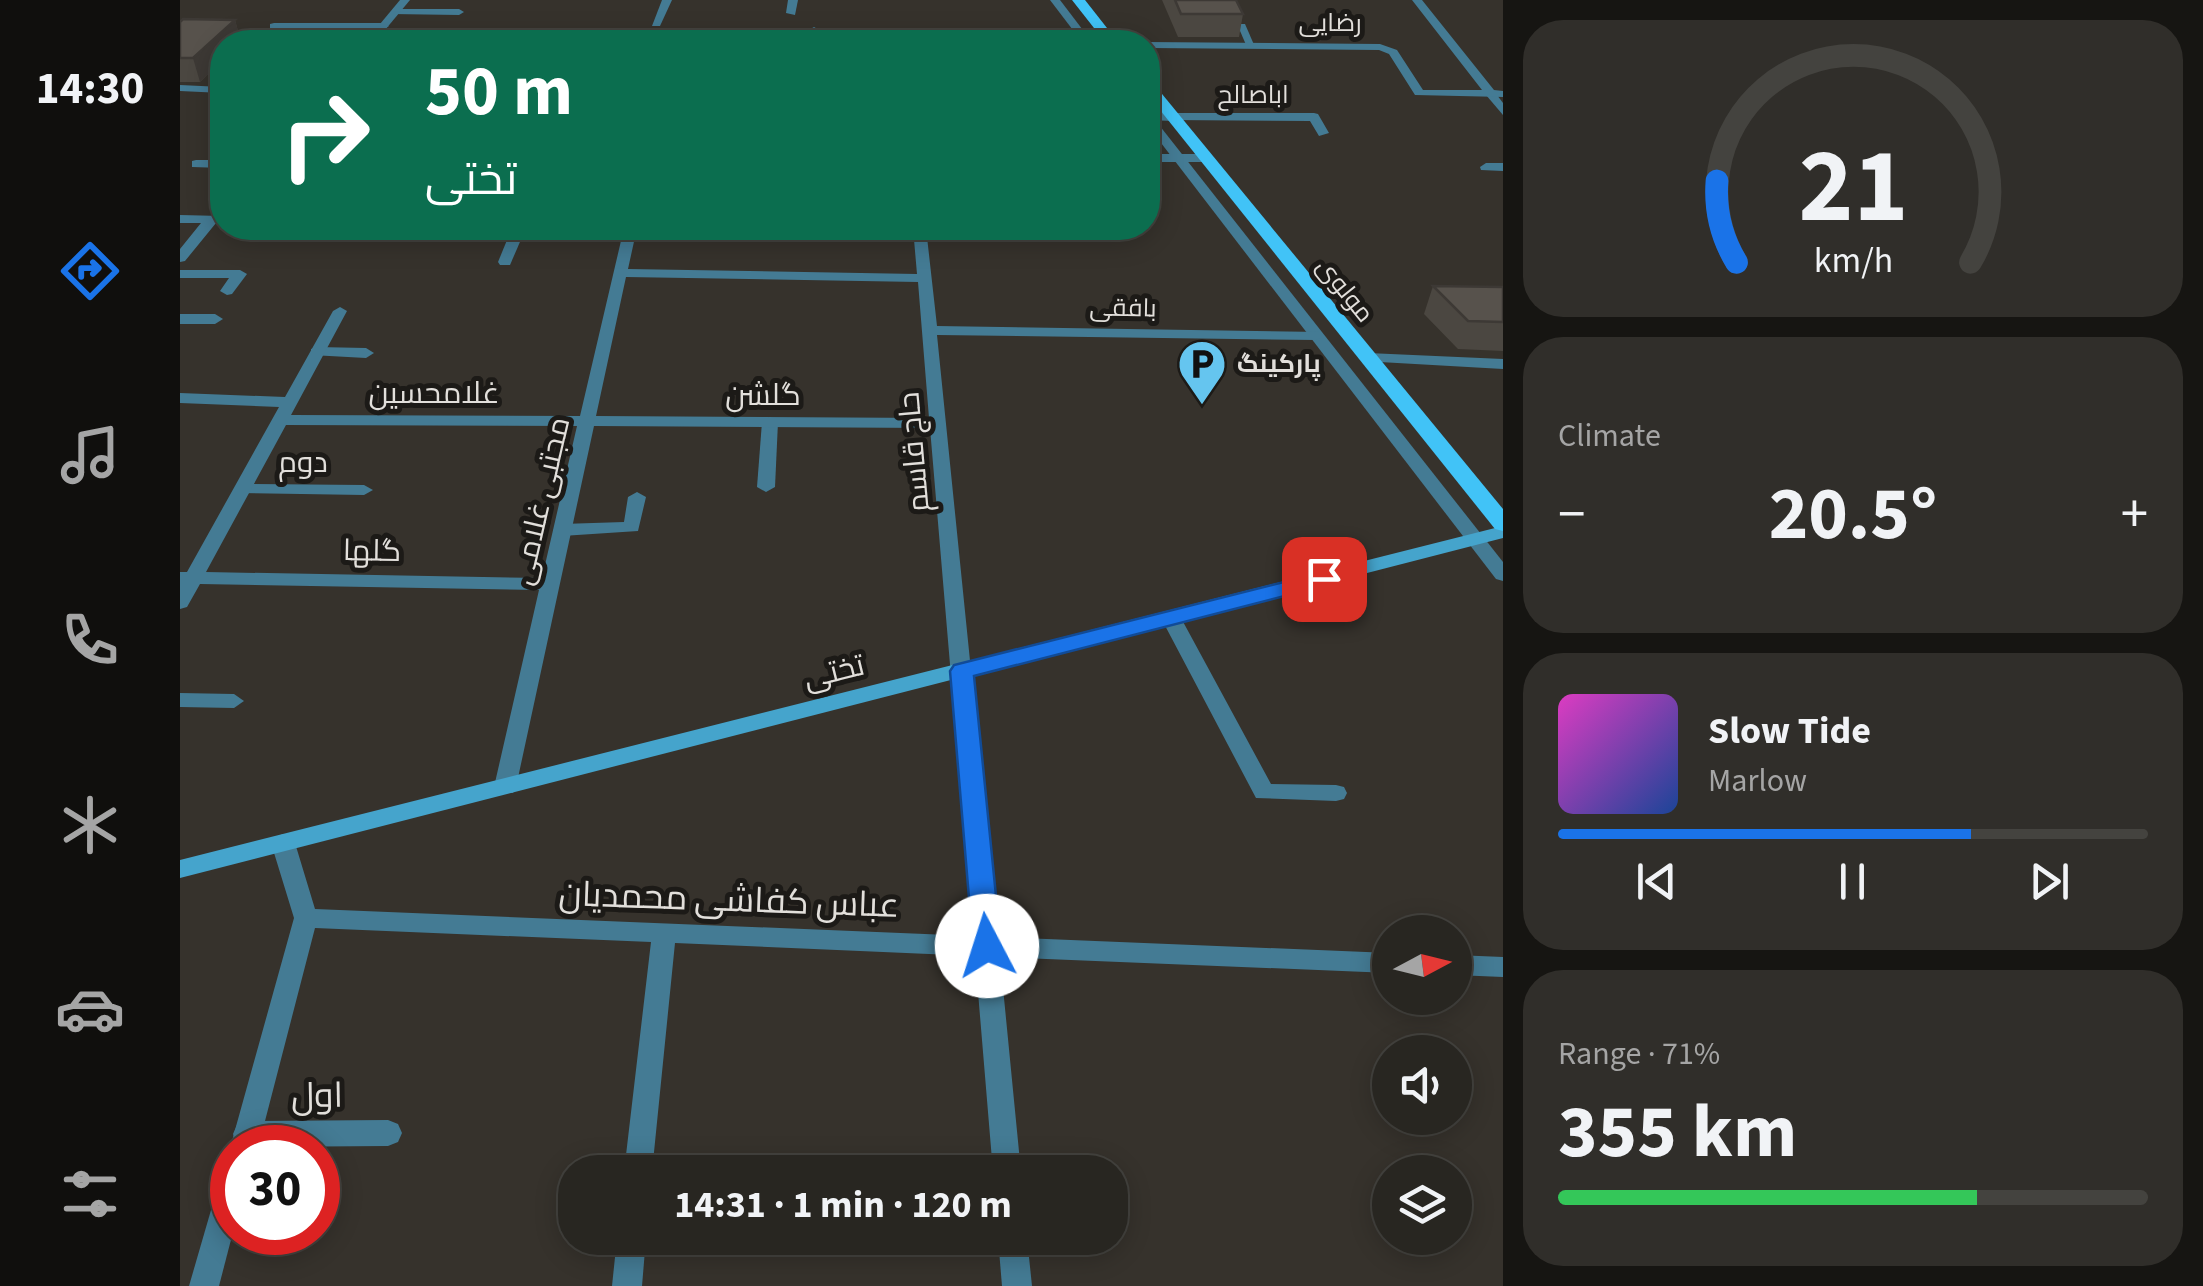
<!DOCTYPE html>
<meta charset="utf-8">
<style>
body{margin:0;font-family:"Source Sans 3",Cairo,sans-serif;background:#302e2a;color:#f1f3f6;height:100vh;display:flex;flex-direction:column;font-size:38px;white-space:nowrap}
*{box-sizing:border-box;margin:0}
p{font-size:32px;color:#a5a5a5}
.icon{flex:none;width:55px;height:55px;fill:none;stroke:currentColor;stroke-width:2;stroke-linecap:round;stroke-linejoin:round}
.map{position:relative;flex:1;overflow:hidden}
.drawer{display:flex;flex-direction:column;gap:20px;padding:20px;background:#161512;width:700px}
.drawer>*{flex:none}
.guide{position:absolute;left:30px;top:30px;width:950px;height:210px;border-radius:40px;box-shadow:0 5px 25px #0003,0 0 0 2px #44433f;background:#0b6e4f;color:#fff;overflow:hidden}
.needle{width:65px;rotate:83deg}
.controls{position:absolute;left:1192px;top:915px;display:grid;gap:20px}
.controls a{display:grid;place-items:center;width:100px;height:100px;border-radius:50%;background:#282621;box-shadow:0 5px 25px #0003,0 0 0 2px #44433f;font-size:50px}
.speed{position:absolute;left:30px;top:1125px;display:flex;gap:20px;font-size:50px;font-weight:700;text-align:center}
.speed>*{display:grid;place-content:center;width:130px;height:130px;border-radius:50%;background:#282621;box-shadow:0 5px 25px #0003,0 0 0 2px #44433f;line-height:1}
.speed .limit{border:15px solid #d22;background:#fff;color:#111}
.pin{position:absolute;display:grid;place-items:center;width:85px;height:85px;color:#fff;margin:-42px;border-radius:20px;box-shadow:0 5px 15px #0006}
.me{position:absolute;width:110px;margin:-55px;rotate:355deg;stroke-linejoin:round;filter:drop-shadow(0 0 8px #0008)}
.turn{display:flex;align-items:center;gap:35px;height:210px;padding:0 50px;font-size:45px}
.turn .icon{width:130px;height:130px;stroke-width:2.5}
.turn b{display:block;font-size:70px;line-height:85px}
.big{font-size:75px;font-weight:700;line-height:1.1}
.drawer .widget{flex:1;display:flex;flex-direction:column;justify-content:center;gap:15px;min-width:0;padding:0 35px;border-radius:40px;background:#302e2a}
.drawer .dial{align-items:center;gap:0}
.dial svg{height:260px;overflow:visible;fill:none;stroke:#44433f;stroke-width:7;stroke-linecap:round;text-anchor:middle}
.dial text{fill:#f1f3f6;stroke:none}
.song{display:flex;align-items:center;gap:30px}
.cover{width:120px;height:120px;border-radius:15px;background:linear-gradient(135deg,hsl(310 70% 55%),hsl(220 70% 35%))}
.played{height:10px;border-radius:5px;background:linear-gradient(90deg,#1a73e8 70%,#44433f 70%)}
.keys{display:flex;justify-content:space-around;direction:ltr}
.heat{display:flex;justify-content:space-between;align-items:center;font-size:55px;direction:ltr}
.charge{height:15px;border-radius:8px;background:linear-gradient(90deg,#34c759 71%,#44433f 0)}
.trip{position:absolute;left:378px;top:1155px;width:570px;height:100px;border-radius:40px;background:#282621;box-shadow:0 5px 25px #0003,0 0 0 2px #44433f;font-weight:700;line-height:100px;text-align:center}
main{display:flex;flex:1;min-height:0}
.menu{display:flex;flex-direction:column;width:180px;justify-content:space-around;align-items:center;background:#100f0d;color:#a5a5a5}
.menu .icon{width:70px;height:70px}
.menu .on{color:#1a73e8}
.menu b{font-size:45px;color:#f1f3f6}
.map>svg:first-child{display:block}
.lines{fill:none;stroke-linecap:round;stroke-linejoin:round}
.service{fill:#447b94;fill-rule:evenodd}
.minor{fill:#447b94;fill-rule:evenodd}
.secondary{fill:#45a4cc;fill-rule:evenodd}
.primary{fill:#41c3f7;fill-rule:evenodd}
.wall{fill:#4b4741}
.shaded-wall{fill:#3d3935}
.building{fill:#57524c;stroke:#3d3935;stroke-width:2.5}
.route{fill:#1a73e8;stroke:#114b97;stroke-width:2.5}
.labels{text-anchor:middle;dominant-baseline:central;stroke-width:10;stroke-linejoin:round;paint-order:stroke}
.far-street-label{font-size:25px;fill:#e2dfdb;stroke:#1c1a17}
.far-poi-label{font-size:25px;font-weight:bold;fill:#e2dfdb;stroke:#1c1a17;text-anchor:start}
.street-label{font-size:30px;fill:#e2dfdb;stroke:#1c1a17}
.near-street-label{font-size:35px;fill:#e2dfdb;stroke:#1c1a17}
</style>
<main>
<nav class="menu">
<b>14:30</b>
<svg class="icon on" aria-label="directions" viewBox="0 0 24 24"><path d="M12 3l9 9-9 9-9-9zM9 14v-3h6M13 9l2 2-2 2"/></svg>
<svg class="icon" aria-label="music" viewBox="0 0 24 24"><path d="M9 18V5l10-2v13"/><circle cx="6" cy="18" r="3"/><circle cx="16" cy="16" r="3"/></svg>
<svg class="icon" aria-label="phone" viewBox="0 0 24 24"><path d="M5 4h4l2 5-3 2q2 4 5 5l2-3 5 2v4C11 20 4 13 5 4z"/></svg>
<svg class="icon" aria-label="climate" viewBox="0 0 24 24"><path d="M12 3v18M4 7l16 10M4 17L20 7"/></svg>
<svg class="icon" aria-label="car" viewBox="0 0 24 24"><path d="M5 17H2v-5l4-1 3-4h7l3 4 3 1v5h-3M9 17h6M6 11h13"/><circle cx="7" cy="17" r="2"/><circle cx="17" cy="17" r="2"/></svg>
<svg class="icon" aria-label="filters" viewBox="0 0 24 24"><path d="M4 7h16M4 17h16"/><circle cx="9" cy="7" r="2"/><circle cx="15" cy="17" r="2"/></svg>
</nav>
<div class="map">
<svg width="1323" height="1286" viewBox="0 0 1323 1286">
<rect width="100%" height="100%" fill="#36322c"/>
<g class="lines">
<g class="service">
<polygon points="482,0 492,0 480,26 472,26"/>
<polygon points="608,0 618,0 615,15 606,13"/>
<polygon points="870,0 880,0 912,42 902,42"/>
<polygon points="215,9 279,9 284,12 279,15 211,14"/>
<polygon points="94,23 204,23 209,26 204,29 90,28 90,24"/>
<polygon points="1057,24 1065,24 1075,47 1067,47"/>
<polygon points="1306,91 1314,91 1323,103 1323,115 1306,95"/>
<polygon points="993,113 1134,113 1138,114 1149,133 1139,136 1130,121 989,120 989,114"/>
<polygon points="968,115 972,116 1323,562 1323,581 1316,579 968,126"/>
<polygon points="1306,163 1323,163 1323,171 1301,170 1300,167"/>
<polygon points="332,228 346,228 330,265 320,265 318,262"/>
<polygon points="0,270 60,270 67,274 52,294 47,295 40,291 49,278 0,278"/>
<polygon points="0,314 35,314 43,319 35,324 0,324"/>
<polygon points="137,347 186,348 194,353 186,358 131,355 131,349"/>
<polygon points="590,417 598,422 595,487 586,492 577,487 582,422"/>
<polygon points="63,484 184,485 193,490 184,495 57,493 54,489"/>
<polygon points="457,492 466,497 458,531 382,536 373,530 382,524 444,522 448,497"/>
<polygon points="991,612 1001,618 1091,784 1156,785 1164,787 1167,793 1164,799 1156,801 1076,798 981,618"/>
<polygon points="208,1120 218,1124 222,1133 218,1142 208,1146 67,1147 57,1143 53,1134 57,1125 67,1121"/>
</g>
<g class="minor">
<polygon points="220,0 230,0 195,42 185,42"/>
<polygon points="1232,0 1242,0 1314,90 1323,91 1323,97 1235,95 1209,54 1199,50 968,48 965,42 1200,44 1217,50 1243,90 1302,90"/>
<polygon points="634,27 639,30 634,42 624,42 629,30"/>
<polygon points="0,85 42,87 42,93 0,91"/>
<polygon points="968,112 993,113 999,117 993,121 968,120"/>
<polygon points="968,154 1026,154 1032,158 1026,162 968,162"/>
<polygon points="16,160 42,160 42,168 12,167 12,161"/>
<polygon points="0,215 42,216 42,222 36,223 5,261 0,262 0,249 21,223 0,223"/>
<path d="M444 228H457L448 269 737 274 733 228H746L757 326 1141 332V338L1136 340 757 335 818 937 1210 953V973L820 957 841 1172H813L795 956 495 943 472 1172H444L471 942 135 928 78 1148H52V1153L50 1148 114 918 91 843 95 837 103 834 111 837 115 843 135 909 793 936 750 428 414 426 336 787 333 793H317L314 787 359 590 20 584 7 607 0 609V572H7L99 407 0 403V393L105 397 153 311 160 307 167 311 111 415 400 416ZM446 277 738 282 749 418 416 416ZM106 425 397 426 362 578 26 572Z"/>
<polygon points="541,228 626,228 627,229 620,233 548,232"/>
<polygon points="1188,353 1323,359 1323,369 1182,361 1182,355"/>
<polygon points="0,693 54,694 64,701 54,708 0,707"/>
<polygon points="1275,955 1323,957 1323,977 1275,975"/>
<polygon points="52,1173 53,1232 39,1286 9,1286 38,1186 42,1177"/>
<polygon points="437,1238 466,1238 462,1286 432,1286"/>
<polygon points="818,1238 847,1238 852,1286 822,1286"/>
</g>
<polygon class="secondary" points="1323,526 1323,538 0,878 0,860"/>
<g class="primary">
<polygon points="892,0 905,0 938,42 925,42"/>
<polygon points="968,82 973,83 1323,509 1323,531 1315,529 968,95"/>
</g>
</g>
<g class="wall">
<polygon points="982,0 1056,0 1063,14 1059,37 998,37"/>
<polygon points="55,20 61,42 42,42 42,61 20,82 0,82 0,22"/>
<polygon points="1253,286 1323,287 1323,351 1278,349 1244,314"/>
</g>
<polygon class="shaded-wall" points="55,20 61,42 42,42 42,61 20,82 13,58"/>
<g class="building">
<polygon points="995,0 1056,0 1063,14 1001,14"/>
<polygon points="3,19 55,20 13,58 0,58 0,22"/>
<polygon points="1253,286 1323,287 1323,322 1288,321"/>
</g>
<polygon class="route" points="1144,572 1151,574 1155,579 1151,584 794,676 821,946 817,954 807,958 797,954 793,946 770,671 774,665"/>
<defs>
<g id="parking-pin" transform="scale(2.5)"><path d="M0 17L-7.5 6A9.5 9.5 0 1 1 7.5 6Z" fill="#65c5ef" stroke="#1c1a17"/><path d="M-3.5-5.5H1a3.5 3.5 0 0 1 0 7H-1V5.5H-3.5ZM-1-3.4V-.6H.8a1.4 1.4 0 0 0 0-2.8Z" fill="#111"/></g>
</defs>
<g fill-rule="evenodd">
<use href="#parking-pin" x="1022" y="364"/>
</g>
<g class="labels">
<g class="far-street-label">
<text x="1150" y="23">رضایی</text>
<text x="1073" y="95">اباصالح</text>
<text transform="translate(1165 290) rotate(51)">مولوی</text>
<text transform="translate(943 308) rotate(1)">بافقی</text>
</g>
<g class="far-poi-label">
<text x="1057" y="364">پارکینگ</text>
</g>
<g class="street-label">
<text x="254" y="393">غلامحسین</text>
<text x="583" y="395">گلشن</text>
<text transform="translate(734 452) rotate(-95)">حاج قاسم</text>
<text x="123" y="462">دوم</text>
<text transform="translate(361 501) rotate(-77)">مجتبی غلامی</text>
<text transform="translate(192 551) rotate(1)">گلها</text>
<text transform="translate(654 672) rotate(-14)">تختی</text>
</g>
<g class="near-street-label">
<text transform="translate(549 900) rotate(2)">عباس کفاشی محمدیان</text>
<text transform="translate(137 1096) rotate(-1)">اول</text>
</g>
</g>
</svg>
<div class="controls">
<a><svg class="needle" viewBox="-14 -14 28 28"><path d="M0-13l5 13h-10z" fill="#e53935"/><path d="M0 13l5-13h-10z" fill="#a5a5a5"/></svg></a>
<a><svg class="icon" aria-label="sound" viewBox="0 0 24 24"><path d="M4 9h4l5-4v14l-5-4H4zM17 9q2 3 0 6"/></svg></a>
<a><svg class="icon" aria-label="layers" viewBox="0 0 24 24"><path d="M12 4l9 5-9 5-9-5zM3 14l9 5 9-5"/></svg></a>
</div>
<div class="speed"><div class="limit">30</div></div>
<div class="pin" style="left:1144px;top:579px;background:#d93025"><svg class="icon" aria-label="arrive" viewBox="0 0 24 24"><path d="M6 21V4h12l-3 4 3 4H6"/></svg></div>
<svg class="me" style="left:807px;top:946px" viewBox="-20 -20 40 40"><circle r="19" fill="#fff"/><path d="M0-13L10 11 0 6-10 11z" fill="#1a73e8"/></svg>
<div class="trip">14:31 · 1 min · 120 m</div>
<div class="guide">
<div class="turn"><svg class="icon" aria-label="right" viewBox="0 0 24 24"><path d="M7 20v-9h11M14 6l5 5-5 5"/></svg><div><b>50 m</b>تختی</div></div>
</div>
</div>
<section class="drawer">
<div class="widget dial"><svg viewBox="0 0 100 80">
<path d="M14 69A42 42 0 1 1 86 69"/>
<path d="M14 69A42 42 0 0 1 8 44" stroke="#1a73e8"/>
<text x="50" y="56" font-size="32" font-weight="700">21</text>
<text x="50" y="72" font-size="11">km/h</text>
</svg></div>
<div class="widget"><p>Climate</p>
<div class="heat"><a>−</a><b class="big">20.5°</b><a>+</a></div>
</div>
<div class="widget">
<div class="song"><i class="cover"></i><div><b>Slow Tide</b><p>Marlow</p></div></div>
<div class="played"></div>
<div class="keys"><svg class="icon" aria-label="previous" viewBox="0 0 24 24"><path d="M18 5L8 12l10 7zM5 5v14"/></svg><svg class="icon" aria-label="pause" viewBox="0 0 24 24"><path d="M8 5v14M16 5v14"/></svg><svg class="icon" aria-label="next" viewBox="0 0 24 24"><path d="M6 5l10 7-10 7zM19 5v14"/></svg></div>
</div>
<div class="widget"><p>Range · 71%</p><b class="big">355 km</b><div class="charge"></div></div>
</section>
</main>
